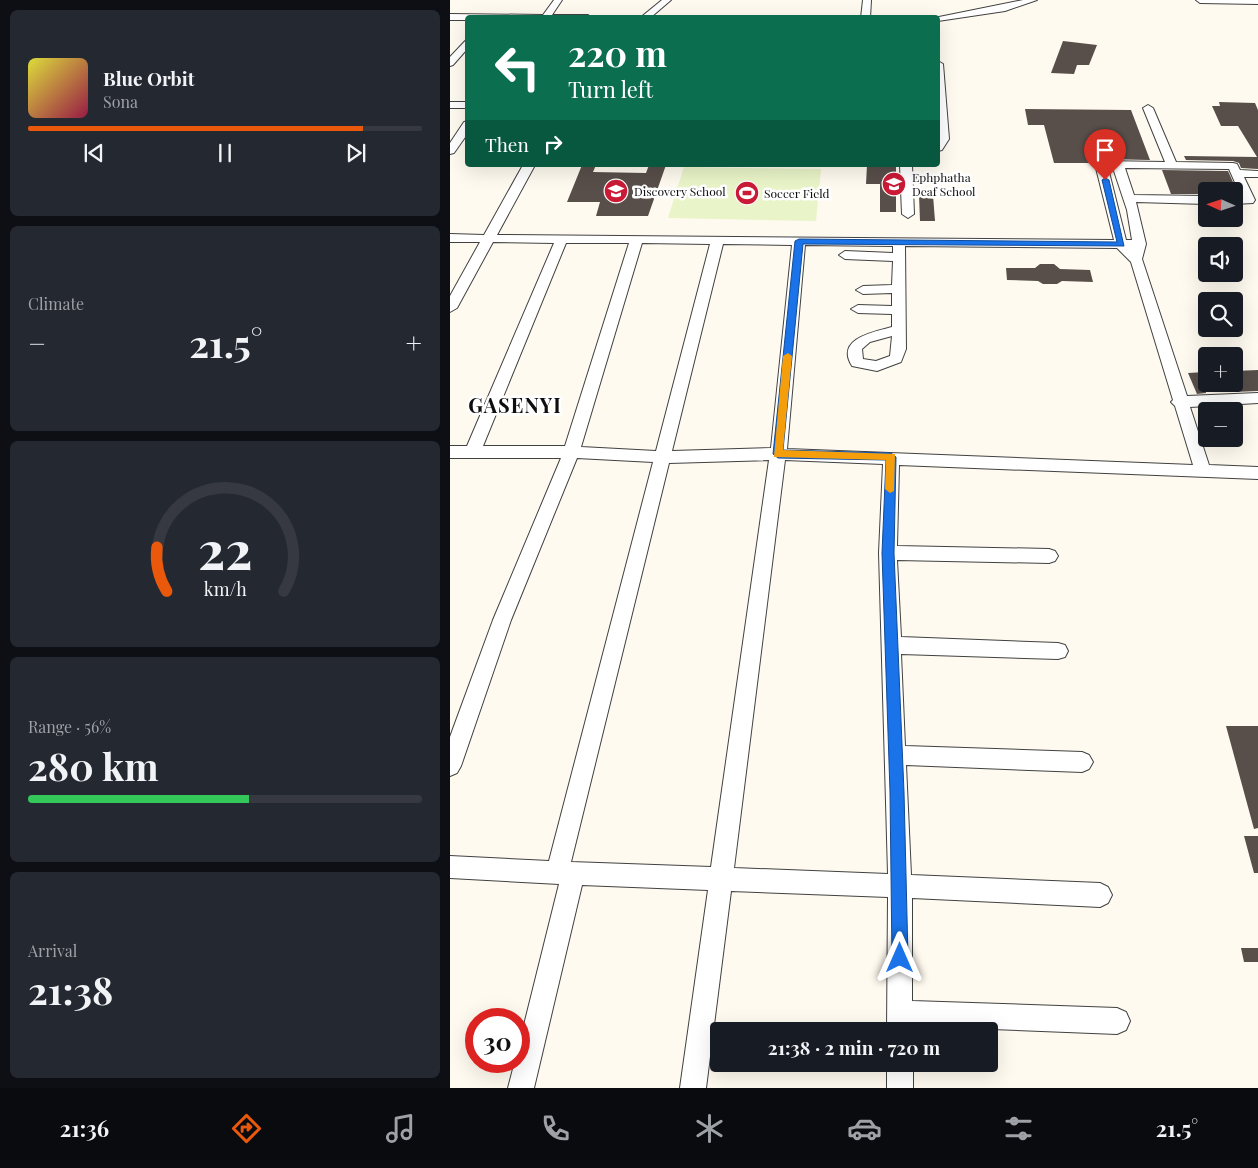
<!DOCTYPE html>
<meta charset="utf-8">
<style>
body{margin:0;font-family:"Playfair Display",serif;background:#242831;color:#f1f3f6;height:100vh;display:flex;flex-direction:column;font-size:19px;white-space:nowrap}
*{box-sizing:border-box;margin:0}
p{font-size:16px;color:#9ea1a6}
.icon{flex:none;width:28px;height:28px;fill:none;stroke:currentColor;stroke-width:2;stroke-linecap:round;stroke-linejoin:round}
.map{position:relative;flex:1;overflow:hidden}
.panel{display:flex;flex-direction:column;gap:10px;padding:10px;background:#0d0f14;width:450px}
.panel>*{flex:none}
.hud{position:absolute;left:15px;top:15px;width:475px;height:152px;border-radius:5px;box-shadow:0 5px 20px #0002;background:#0b6e4f;color:#fff;overflow:hidden}
.needle{width:32px;rotate:273deg}
.buttons{position:absolute;left:748px;top:182px;display:grid;gap:10px}
.buttons a{display:grid;place-items:center;width:45px;height:45px;border-radius:5px;background:#171b24;box-shadow:0 5px 20px #0002;font-size:25px}
.speed{position:absolute;left:15px;top:1008px;display:flex;gap:10px;font-size:25px;font-weight:700;text-align:center}
.speed>*{display:grid;place-content:center;width:65px;height:65px;border-radius:50%;background:#171b24;box-shadow:0 5px 20px #0002;line-height:1}
.speed .limit{border:8px solid #d22;background:#fff;color:#111}
.pin{position:absolute;display:grid;place-items:center;width:42px;height:42px;color:#fff;margin:-51px -21px;border-radius:50% 50% 50% 0;rotate:-45deg;box-shadow:0 0 5px #0007}
.pin .icon{rotate:45deg}
.me{position:absolute;width:55px;margin:-28px;rotate:0deg;stroke-linejoin:round;filter:drop-shadow(0 0 4px #0008)}
.turn{display:flex;align-items:center;gap:18px;height:105px;padding:0 20px;font-size:22px}
.turn .icon{width:65px;height:65px;stroke-width:2.5}
.turn b{display:block;font-size:35px;line-height:42px}
.then{display:flex;align-items:center;height:48px;padding:0 20px;background:#0003;gap:10px;font-size:19px}
.big{font-size:38px;font-weight:700;line-height:1.1}
.panel .widget{flex:1;display:flex;flex-direction:column;justify-content:center;gap:8px;min-width:0;padding:0 18px;border-radius:8px;background:#242831}
.panel .dial{align-items:center;gap:0}
.dial svg{height:130px;overflow:visible;fill:none;stroke:#363941;stroke-width:7;stroke-linecap:round;text-anchor:middle}
.dial text{fill:#f1f3f6;stroke:none}
.song{display:flex;align-items:center;gap:15px}
.cover{width:60px;height:60px;border-radius:8px;background:linear-gradient(135deg,hsl(60 70% 55%),hsl(340 70% 35%))}
.played{height:5px;border-radius:2px;background:linear-gradient(90deg,#ea580c 85%,#363941 85%)}
.keys{display:flex;justify-content:space-around;direction:ltr}
.heat{display:flex;justify-content:space-between;align-items:center;font-size:28px;direction:ltr}
.charge{height:8px;border-radius:4px;background:linear-gradient(90deg,#34c759 56%,#363941 0)}
.trip{position:absolute;left:260px;top:1022px;width:288px;height:50px;border-radius:5px;background:#171b24;box-shadow:0 5px 20px #0002;font-weight:700;line-height:50px;text-align:center}
.menu{display:flex;height:80px;justify-content:space-around;align-items:center;background:#090b0e;color:#9ea1a6}
.menu .icon{width:35px;height:35px}
.menu .on{color:#ea580c}
.menu b{font-size:22px;color:#f1f3f6}
main{display:flex;flex:1;min-height:0}
.map>svg:first-child{display:block}
.pitch{fill:#e9f4c8}
.building{fill:#584e4a}
.lines{fill:none;stroke-linecap:round;stroke-linejoin:round}
.minor-casing{stroke:#414141;stroke-width:2}
.minor{fill:#fff;fill-rule:evenodd}
.route{fill:#1a73e8;stroke:#114b97}
.slow{fill:#f59e0b}
.labels{text-anchor:middle;dominant-baseline:central;stroke-width:5;stroke-linejoin:round;paint-order:stroke}
.far-poi-label{font-size:12px;fill:#0e0e0e;stroke:#fff;text-anchor:start}
.district-label{font-size:20px;font-weight:bold;letter-spacing:1px;fill:#0e0e0e;stroke:#fff}
</style>
<main>
<section class="panel">
<div class="widget">
<div class="song"><i class="cover"></i><div><b>Blue Orbit</b><p>Sona</p></div></div>
<div class="played"></div>
<div class="keys"><svg class="icon" aria-label="previous" viewBox="0 0 24 24"><path d="M18 5L8 12l10 7zM5 5v14"/></svg><svg class="icon" aria-label="pause" viewBox="0 0 24 24"><path d="M8 5v14M16 5v14"/></svg><svg class="icon" aria-label="next" viewBox="0 0 24 24"><path d="M6 5l10 7-10 7zM19 5v14"/></svg></div>
</div>
<div class="widget"><p>Climate</p>
<div class="heat"><a>−</a><b class="big">21.5°</b><a>+</a></div>
</div>
<div class="widget dial"><svg viewBox="0 0 100 80">
<path d="M14 69A42 42 0 1 1 86 69"/>
<path d="M14 69A42 42 0 0 1 8 42" stroke="#ea580c"/>
<text x="50" y="56" font-size="32" font-weight="700">22</text>
<text x="50" y="72" font-size="11">km/h</text>
</svg></div>
<div class="widget"><p>Range · 56%</p><b class="big">280 km</b><div class="charge"></div></div>
<div class="widget"><p>Arrival</p><b class="big">21:38</b></div>
</section>
<div class="map">
<svg width="808" height="1088" viewBox="0 0 808 1088">
<rect width="100%" height="100%" fill="#fffaef"/>
<polygon class="pitch" points="234,167 371,169 366,221 218,218"/>
<g class="building">
<polygon points="613,41 647,45 639,65 627,65 624,74 601,73"/>
<polygon points="769,102 805,103 808,110 808,169 791,168 789,163 783,161 736,160 734,156 807,157 788,126 771,126 762,106 770,106"/>
<polygon points="575,109 681,110 700,160 651,159 643,163 604,163 594,125 578,125"/>
<polygon points="132,165 146,165 143,172 196,173 199,165 216,165 198,216 146,216 150,202 117,202"/>
<polygon points="417,165 446,165 446,212 430,212 430,184 416,184"/>
<polygon points="712,170 778,171 787,191 756,191 756,194 721,194"/>
<polygon points="469,195 483,195 485,221 470,221"/>
<polygon points="590,264 604,264 610,269 640,270 643,282 612,281 607,284 593,284 588,281 557,280 556,268 585,268"/>
<polygon points="808,370 808,391 784,392 784,371"/>
<polygon points="756,372 756,393 747,394 738,373"/>
<polygon points="776,726 808,726 808,828 804,829"/>
<polygon points="794,836 808,836 808,873 804,873"/>
<polygon points="791,948 808,948 808,962 794,962"/>
</g>
<g class="lines">
<g class="minor-casing">
<g id="minor">
<polygon points="104,0 112,0 102,15 138,15 142,18 18,18 18,20 0,20 0,14 93,15"/>
<polygon points="212,0 221,0 200,18 190,18"/>
<polygon points="413,0 421,0 420,18 411,18"/>
<polygon points="573,0 587,0 555,11 488,21 488,18 484,18"/>
<polygon points="746,0 808,0 808,4 750,3"/>
<polygon points="18,38 18,48 3,65 0,66 0,57"/>
<polygon points="488,61 493,64 499,139 492,150 488,151"/>
<rect x="0" y="102" width="18" height="6"/>
<path d="M698 105 703 108 726 162 783 163 787 164 790 170 808 171V177H794L805 200 803 203 784 204V196H791L779 169 675 168 684 195 756 196V204L686 202 696 244 692 259 737 396 808 393V403L740 407 759 465 808 467V479L449 465 447 546 599 549 605 551 608 556 605 561 599 563 447 560 451 637 608 643 615 645 618 651 615 657 608 659 451 654 455 746 632 752 639 755 643 762 639 769 632 772 456 765 461 875 650 883 658 887 662 895 658 903 650 907 462 898V1001L667 1008 676 1012 680 1021 676 1030 667 1034 463 1026V1031H437L438 897 281 891 256 1088H230L258 890 132 885 84 1088H58L65 1061H69V1045L109 884 0 878V856L99 861 203 462 127 458 61 620 11 766 7 773 0 776V737L43 620 111 458H0V446H17L104 243 43 242 7 308 0 312V296L30 242H0V234L34 235 73 165H85L47 235 664 240 645 164 651 161 715 162 693 108ZM658 168H663L677 210 682 240H676ZM116 243H179L115 446H33ZM192 243 260 244 206 451 131 447ZM273 244 342 245 321 448 222 451ZM355 245 443 246V253L395 251 389 255 395 259 443 261 442 285 413 286 406 290 413 294 442 293V306L408 305 401 309 408 313 442 314V327C423 332 385 339 402 366L427 371 451 362 456 349 455 246 667 248 681 262 723 400 721 402 725 406 743 465 337 449ZM442 336 440 356 426 361 413 359 412 349 420 342ZM319 460 261 867 121 862 219 463ZM335 460 433 464 429 553 438 874 284 868Z"/>
<polygon points="18,121 18,133 4,153 0,154 0,143 14,122"/>
<polygon points="450,165 462,165 464,214 458,218 452,214"/>
<rect x="437" y="1064" width="26" height="24"/>
</g>
</g>
<use href="#minor" class="minor"/>
</g>
<polygon class="route" points="655,178 659,180 674,246 353,244 333,450 441,453 446,457 444,553 454,792 458,958 455,964 450,966 444,964 442,958 440,792 432,553 436,460 328,458 323,454 345,241 349,239 667,242 652,180"/>
<polygon class="slow" points="338,353 342,356 333,450 445,454 444,491 440,493 435,489 436,460 324,457 333,356"/>
<defs>
<g id="school-disc" transform="scale(1.25)"><circle r="9.5" fill="#ca1a36" stroke="#fff"/><path d="M0-5L7-2L0 1L-7-2ZM-4 1L0 2.5L4 1V4Q0 6-4 4Z" fill="#fff"/></g>
<g id="stadium-disc" transform="scale(1.25)"><circle r="9.5" fill="#ca1a36" stroke="#fff"/><path d="M0-5a6.5 5 0 1 0 0 10a6.5 5 0 1 0 0-10ZM-3.5-1.8h7v3.6h-7Z" fill="#fff"/></g>
</defs>
<g fill-rule="evenodd">
<use href="#school-disc" x="444" y="184"/>
<use href="#school-disc" x="166" y="191"/>
<use href="#stadium-disc" x="297" y="193"/>
</g>
<g class="labels">
<g class="far-poi-label">
<text x="462" y="177">Ephphatha<tspan x="462" dy="14">Deaf School</tspan></text>
<text x="184" y="191">Discovery School</text>
<text x="314" y="193">Soccer Field</text>
</g>
<g class="district-label">
<text x="65" y="404">GASENYI</text>
</g>
</g>
</svg>
<div class="buttons">
<a><svg class="needle" viewBox="-14 -14 28 28"><path d="M0-13l5 13h-10z" fill="#e53935"/><path d="M0 13l5-13h-10z" fill="#9ea1a6"/></svg></a>
<a><svg class="icon" aria-label="sound" viewBox="0 0 24 24"><path d="M4 9h4l5-4v14l-5-4H4zM17 9q2 3 0 6"/></svg></a>
<a><svg class="icon" aria-label="search" viewBox="0 0 24 24"><circle cx="10" cy="10" r="6"/><path d="M15 15l6 6"/></svg></a>
<a>+</a>
<a>−</a>
</div>
<div class="speed"><div class="limit">30</div></div>
<div class="pin" style="left:655px;top:180px;background:#d93025"><svg class="icon" aria-label="arrive" viewBox="0 0 24 24"><path d="M6 21V4h12l-3 4 3 4H6"/></svg></div>
<svg class="me" style="left:450px;top:958px" viewBox="-20 -20 40 40"><path d="M0-17L14 15 0 8-14 15z" fill="#1a73e8" stroke="#fff" stroke-width="4"/></svg>
<div class="trip">21:38 · 2 min · 720 m</div>
<div class="hud">
<div class="turn"><svg class="icon" aria-label="left" viewBox="0 0 24 24"><path d="M17 20v-9H6M10 6l-5 5 5 5"/></svg><div><b>220 m</b>Turn left</div></div>
<div class="then">Then<svg class="icon" aria-label="right" viewBox="0 0 24 24"><path d="M7 20v-9h11M14 6l5 5-5 5"/></svg></div>
</div>
</div>
</main>
<nav class="menu">
<b>21:36</b>
<svg class="icon on" aria-label="directions" viewBox="0 0 24 24"><path d="M12 3l9 9-9 9-9-9zM9 14v-3h6M13 9l2 2-2 2"/></svg>
<svg class="icon" aria-label="music" viewBox="0 0 24 24"><path d="M9 18V5l10-2v13"/><circle cx="6" cy="18" r="3"/><circle cx="16" cy="16" r="3"/></svg>
<svg class="icon" aria-label="phone" viewBox="0 0 24 24"><path d="M5 4h4l2 5-3 2q2 4 5 5l2-3 5 2v4C11 20 4 13 5 4z"/></svg>
<svg class="icon" aria-label="climate" viewBox="0 0 24 24"><path d="M12 3v18M4 7l16 10M4 17L20 7"/></svg>
<svg class="icon" aria-label="car" viewBox="0 0 24 24"><path d="M5 17H2v-5l4-1 3-4h7l3 4 3 1v5h-3M9 17h6M6 11h13"/><circle cx="7" cy="17" r="2"/><circle cx="17" cy="17" r="2"/></svg>
<svg class="icon" aria-label="filters" viewBox="0 0 24 24"><path d="M4 7h16M4 17h16"/><circle cx="9" cy="7" r="2"/><circle cx="15" cy="17" r="2"/></svg>
<b>21.5°</b>
</nav>
